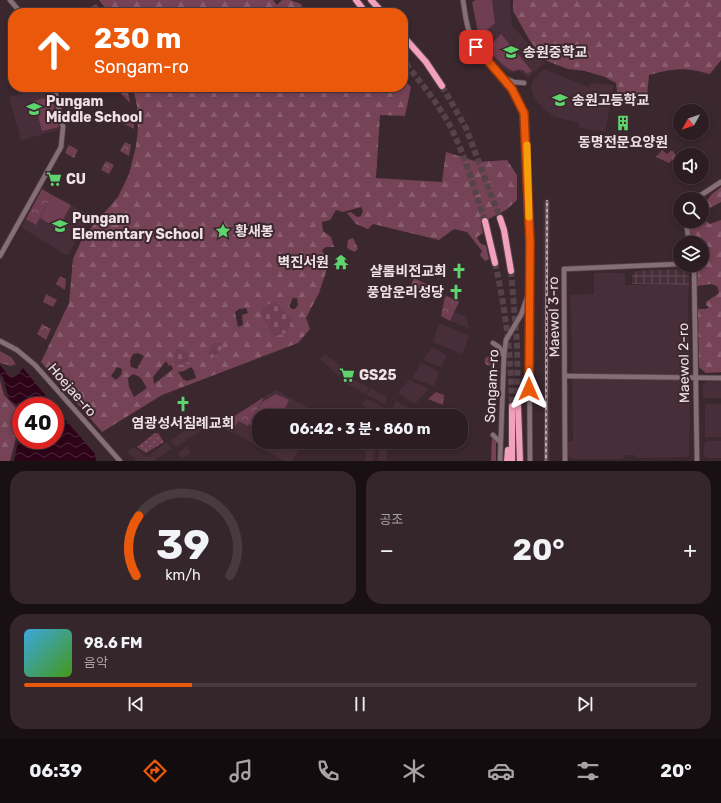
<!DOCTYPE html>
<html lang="ko">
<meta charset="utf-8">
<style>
body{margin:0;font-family:Rubik,"Noto Sans KR",sans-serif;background:#34262a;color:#f1f3f6;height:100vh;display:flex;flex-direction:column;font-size:15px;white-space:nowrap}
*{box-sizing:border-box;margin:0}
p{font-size:13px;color:#a6a2a5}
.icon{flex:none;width:22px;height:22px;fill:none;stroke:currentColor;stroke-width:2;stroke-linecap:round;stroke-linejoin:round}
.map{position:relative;height:461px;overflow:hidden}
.details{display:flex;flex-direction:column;gap:10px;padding:10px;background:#181013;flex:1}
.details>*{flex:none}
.top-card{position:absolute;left:8px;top:8px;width:400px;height:84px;border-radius:16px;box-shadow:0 2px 6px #0003,0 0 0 1px #483b40;background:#ea580c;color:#fff;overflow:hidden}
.needle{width:26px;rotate:230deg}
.tools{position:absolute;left:673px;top:104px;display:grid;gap:8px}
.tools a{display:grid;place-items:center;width:36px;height:36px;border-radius:50%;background:#2c1d22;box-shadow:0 2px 6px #0003,0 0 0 1px #483b40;font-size:20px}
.speed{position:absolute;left:12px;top:397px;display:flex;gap:8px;font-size:20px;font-weight:700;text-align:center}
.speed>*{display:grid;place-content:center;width:52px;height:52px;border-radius:50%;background:#2c1d22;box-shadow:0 2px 6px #0003,0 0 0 1px #483b40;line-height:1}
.speed .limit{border:6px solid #d22;background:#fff;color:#111}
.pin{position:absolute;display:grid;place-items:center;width:34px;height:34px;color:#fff;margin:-17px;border-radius:8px;box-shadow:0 2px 6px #0006}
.me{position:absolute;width:44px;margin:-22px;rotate:0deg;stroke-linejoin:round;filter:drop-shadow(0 0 3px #0008)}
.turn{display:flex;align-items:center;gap:14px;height:84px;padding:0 20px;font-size:18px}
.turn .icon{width:52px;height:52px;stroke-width:2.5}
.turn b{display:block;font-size:28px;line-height:34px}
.big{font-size:30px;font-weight:700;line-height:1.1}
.details .widget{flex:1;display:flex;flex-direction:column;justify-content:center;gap:6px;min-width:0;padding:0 14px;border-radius:16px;background:#34262a}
.details .dial{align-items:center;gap:0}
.dial svg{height:104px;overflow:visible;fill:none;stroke:#483b40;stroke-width:7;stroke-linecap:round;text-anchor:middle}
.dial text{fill:#f1f3f6;stroke:none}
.song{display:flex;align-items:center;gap:12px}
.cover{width:48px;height:48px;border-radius:6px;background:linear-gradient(135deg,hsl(200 70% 55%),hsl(100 70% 35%))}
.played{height:4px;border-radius:2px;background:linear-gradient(90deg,#ea580c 25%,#483b40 25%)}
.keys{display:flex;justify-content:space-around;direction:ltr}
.heat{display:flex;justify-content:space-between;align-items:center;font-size:22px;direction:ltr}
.details .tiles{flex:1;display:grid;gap:10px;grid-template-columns:1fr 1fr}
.widget:last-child{grid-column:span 2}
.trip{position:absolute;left:252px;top:409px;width:216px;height:40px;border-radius:16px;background:#2c1d22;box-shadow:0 2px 6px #0003,0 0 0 1px #483b40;font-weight:700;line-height:40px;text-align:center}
.tab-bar{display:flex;height:64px;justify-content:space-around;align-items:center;background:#120c0e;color:#a6a2a5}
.tab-bar .icon{width:28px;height:28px}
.tab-bar .on{color:#ea580c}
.tab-bar b{font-size:18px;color:#f1f3f6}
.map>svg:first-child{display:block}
.built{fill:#482e38}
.industrial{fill:url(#industrial-grid)}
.grass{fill:url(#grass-dots)}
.forest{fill:url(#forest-firs);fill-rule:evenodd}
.cemetery{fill:url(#cemetery-stones)}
.park{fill:url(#park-crowns)}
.pitch{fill:#6f3e51}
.water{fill:url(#water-waves)}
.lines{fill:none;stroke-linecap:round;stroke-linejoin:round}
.highway-tunnel{stroke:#564349;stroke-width:6;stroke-dasharray:6 3;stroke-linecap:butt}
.secondary-casing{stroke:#57464c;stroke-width:6}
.highway-casing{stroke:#57464c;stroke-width:8}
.secondary{stroke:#866e76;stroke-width:4.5}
.highway{stroke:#f3a0bf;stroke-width:6}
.rail-casing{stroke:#baaaaf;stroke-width:2.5}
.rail{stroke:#3b272e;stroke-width:1;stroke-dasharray:3;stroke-linecap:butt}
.route-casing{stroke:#983908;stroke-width:10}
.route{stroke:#ea580c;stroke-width:7}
.slow{stroke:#f59e0b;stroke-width:7}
.labels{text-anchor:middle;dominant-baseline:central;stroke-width:4;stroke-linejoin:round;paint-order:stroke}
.poi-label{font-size:14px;font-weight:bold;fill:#efe1e5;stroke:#3b272e;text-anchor:start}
.street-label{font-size:14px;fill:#efe1e5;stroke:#3b272e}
</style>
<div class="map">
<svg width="721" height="461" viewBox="0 0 721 461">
<defs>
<pattern id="industrial-grid" width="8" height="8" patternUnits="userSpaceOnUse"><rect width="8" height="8" fill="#482e38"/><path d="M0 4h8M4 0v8" fill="none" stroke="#634c55"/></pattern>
<pattern id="grass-dots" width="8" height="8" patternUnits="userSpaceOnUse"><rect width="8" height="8" fill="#6f3e51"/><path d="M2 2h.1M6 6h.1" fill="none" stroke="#845a6a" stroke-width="1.8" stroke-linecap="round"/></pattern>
<pattern id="forest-firs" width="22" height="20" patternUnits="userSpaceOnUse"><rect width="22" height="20" fill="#754256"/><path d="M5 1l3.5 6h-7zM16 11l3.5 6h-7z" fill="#895d6e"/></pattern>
<pattern id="cemetery-stones" width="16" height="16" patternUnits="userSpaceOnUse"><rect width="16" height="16" fill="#6f3e51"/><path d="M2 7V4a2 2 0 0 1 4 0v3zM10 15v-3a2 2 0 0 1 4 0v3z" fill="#845a6a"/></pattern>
<pattern id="park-crowns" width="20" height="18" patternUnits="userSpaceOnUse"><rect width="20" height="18" fill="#6f3e51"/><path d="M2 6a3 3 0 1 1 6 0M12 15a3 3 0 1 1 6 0" fill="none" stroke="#845a6a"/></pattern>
<pattern id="water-waves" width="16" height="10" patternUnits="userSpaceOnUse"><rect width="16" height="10" fill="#2d0317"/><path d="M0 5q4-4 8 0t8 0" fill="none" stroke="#4c2739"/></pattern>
</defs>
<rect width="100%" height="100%" fill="#3b272e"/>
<g class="built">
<polygon points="474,0 510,0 512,25 545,63 528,78 519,71 509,73 499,65 491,56 480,37"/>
<polygon points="544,69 589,87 590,84 597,83 614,85 605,132 579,128 579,123 552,116 539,104 533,95 531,86 535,77"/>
<polygon points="47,87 50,88 59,130 21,140 9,97"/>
<polygon points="52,195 93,217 75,242 69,255 66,255 21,227 26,219 36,224"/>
<polygon points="543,201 550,201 550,461 544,461"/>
<polygon points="594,273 623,273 625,276 625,285 689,285 688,300 689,352 687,357 690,402 689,455 686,457 637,458 634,455 625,455 622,459 572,459 568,456 568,442 573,441 572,346 570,295 594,294"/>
<polygon points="454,312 467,317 468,328 450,321"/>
<polygon points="439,323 469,336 462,354 433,342"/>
<polygon points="432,347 447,355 441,367 423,360"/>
<polygon points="325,354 343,368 343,372 339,376 320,359"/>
<polygon points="421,363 438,371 439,373 434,386 412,378"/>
<polygon points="349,373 354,380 369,387 366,394 347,384 342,379 345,374"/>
<polygon points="409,380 429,389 415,404 398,393"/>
<polygon points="707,381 721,381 721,398 703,398 703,385"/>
<polygon points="371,388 387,397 385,404 367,395"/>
<polygon points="276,390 318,413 317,416 259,416 259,442 303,442 292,461 284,461 232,432 238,420 248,426 264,397"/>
<polygon points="367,399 383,407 382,416 373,416 375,412 362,405"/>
<polygon points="396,401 413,411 411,416 406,416 392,408"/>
<polygon points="707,404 721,404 721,437 705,437 705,406"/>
<polygon points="199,421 206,424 207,426 178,446 174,446 170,441"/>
<polygon points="707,441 721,441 721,458 707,458 704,456 704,444"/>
<polygon points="167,442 172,449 153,461 137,461 127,452 134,447 147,457"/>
<polygon points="358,442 375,442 373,461 365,461 366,451 358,447"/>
<polygon points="382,443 389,445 386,461 378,461 380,445"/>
<polygon points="187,446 191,453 183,458 177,454"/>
</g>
<polygon class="industrial" points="687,269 689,272 689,285 632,284 632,276 637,271"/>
<polygon class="grass" points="155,433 158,433 164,442 146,453 137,447"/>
<g class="forest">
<polygon points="99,0 273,0 277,5 282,0 290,0 301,4 305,13 109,13"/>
<path d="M513 0H721V60L710 74C684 67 675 68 649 75L646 106 618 101 616 83 605 77 585 71 568 69 547 61 530 41 513 11Z"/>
<path d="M403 79 411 87 405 116 380 115 376 178 442 182 446 152 478 162 507 160 517 175V200L506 210 481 223 483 233 477 237 480 243 486 246 489 259 485 261 480 255 482 251 467 232 454 229 439 240 373 224 368 229 356 224 347 213 351 212 357 217 361 216 363 211 361 207 343 212 336 210 330 220 322 222 323 231 331 237 334 247H326L322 250 328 266 319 293 306 318 310 329 298 343 162 395 102 432 41 362 69 303 73 259 83 237 118 197 129 174 136 146 138 128 137 106 133 87H403ZM293 298H297L298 305 295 309H292L289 306ZM246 308 248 313 242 315 243 325 238 327 235 312 239 309ZM138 353 144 356 137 369 131 367 130 361 133 354ZM166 361 169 366 171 365 173 369 154 384 153 377ZM117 367 122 369 121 375 116 380 111 376ZM191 367 194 371 196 378 187 381 183 379 178 372 184 371ZM133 374 140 377 147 388 134 397 129 387 128 378Z"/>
<polygon points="721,187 721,202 706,210 703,214 705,220 710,224 721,220 721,372 706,373 699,367 698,309 706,309 709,307 706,305 706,302 719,293 717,286 711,284 697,286 698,265 702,265 702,243 693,243 690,231 690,221 702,221 702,207 712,194"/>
<polygon points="353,238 358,249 354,252 347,248 348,240"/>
<polygon points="0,380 4,395 18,410 17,434 10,461 0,461"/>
<polygon points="494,438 496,441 496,461 491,461 492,439"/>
</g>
<g class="cemetery">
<path d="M276 302 292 320C291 332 282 337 271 335L261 313C263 305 268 304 276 302Z"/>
<polygon points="214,343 221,343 223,349 218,351 218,355 209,359 209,350"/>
<polygon points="176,349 184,350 188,354 190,364 173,365"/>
</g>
<g class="park">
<polygon points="96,4 102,11 99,13 81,13"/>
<polygon points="115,87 127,87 130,102 129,102"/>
<polygon points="129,115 134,117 134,129 124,124"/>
<polygon points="125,142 131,145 129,156 120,151"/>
<polygon points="69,145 78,150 74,158 65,153"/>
<polygon points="662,150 667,154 672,150 680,160 672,160 669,163 656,157"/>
<polygon points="106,161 114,165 109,174 101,170"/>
<polygon points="42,189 52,195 36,225 26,219"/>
<polygon points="60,276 66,279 65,290 56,284"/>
<polygon points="414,278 435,288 432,295 411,285"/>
<polygon points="447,296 459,302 450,321 441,316 445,297"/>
<polygon points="42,324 51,329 46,340 37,334"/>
<polygon points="0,351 11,357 16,364 11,366 0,363"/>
<circle cx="489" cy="361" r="4.5"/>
<polygon points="436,392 444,395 443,405 428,399"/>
<polygon points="264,397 248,426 238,421 232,432 223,427 222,424"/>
</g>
<g class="pitch">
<polygon points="476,0 492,0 495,23 487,30 478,33 472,2"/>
<path d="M501 34 532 71 527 74C523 68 519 69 513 71 502 66 495 57 487 48Z"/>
<polygon points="52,96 59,127 42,131 34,101"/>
<polygon points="52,195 71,205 58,229 40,218"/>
<polygon points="46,294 57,300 53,307 43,302"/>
<polygon points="276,394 289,400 281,416 259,416 259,430 249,424 262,402"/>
</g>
<g class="water">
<polygon points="0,365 10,377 16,376 23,368 54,406 21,406 21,408 9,399 3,377 0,375"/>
<polygon points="55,408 95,454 96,461 14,461 21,427 21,440 55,440"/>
</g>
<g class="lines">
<g class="highway-tunnel">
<path d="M406 64C421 83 437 102 449 124 465 154 474 189 485 221"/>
<polyline points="442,86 466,128 500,218"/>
<path d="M495 263C506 310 511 357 512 406"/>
<polyline points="511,271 517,343 518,406"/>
</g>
<g class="secondary-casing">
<g id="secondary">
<polyline points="10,0 21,13"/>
<path d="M463 0C465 13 466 27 472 39 490 77 520 80 526 130L530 242 529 292 521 315 506 340 504 356 500 461"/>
<polyline points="502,77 514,82 524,83"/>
<polyline points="695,199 721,182"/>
<polyline points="686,221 689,243"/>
<polyline points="0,256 61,147 63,127 54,87"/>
<polyline points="694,265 697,461"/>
<polyline points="529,297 530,461"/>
<polyline points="0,341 17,350 35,365 120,461"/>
<polyline points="493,343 499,347 504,356"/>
<polyline points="565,376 721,378"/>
<polyline points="493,435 500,442"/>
<polyline points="565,461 564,269 680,264"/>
</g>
</g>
<g class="highway-casing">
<g id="highway">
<polyline points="356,0 366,13"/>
<polyline points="371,0 383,13"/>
<polyline points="403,36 426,62 442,86"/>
<polyline points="403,60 406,64"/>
<polyline points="500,218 504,230 511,271"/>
<polyline points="485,221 495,263"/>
<polyline points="512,406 512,461"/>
<polyline points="518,406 520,461"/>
<polyline points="507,461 508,450"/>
</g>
</g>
<use href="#secondary" class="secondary"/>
<use href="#highway" class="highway"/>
<g class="rail-casing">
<polyline id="rail" points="546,461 547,201"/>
</g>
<use href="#rail" class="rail"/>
</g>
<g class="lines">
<g class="route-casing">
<polyline id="route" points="476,47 512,89 524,113 530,242 529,389"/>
</g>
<use href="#route" class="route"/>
<polyline class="slow" points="527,145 529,217"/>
</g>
<defs>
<g id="school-bare" transform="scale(1.2)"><path d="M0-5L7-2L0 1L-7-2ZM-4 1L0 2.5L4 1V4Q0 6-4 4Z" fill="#5ed56c" stroke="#3b272e" stroke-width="2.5" paint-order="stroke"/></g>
<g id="building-bare" transform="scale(1.2)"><path d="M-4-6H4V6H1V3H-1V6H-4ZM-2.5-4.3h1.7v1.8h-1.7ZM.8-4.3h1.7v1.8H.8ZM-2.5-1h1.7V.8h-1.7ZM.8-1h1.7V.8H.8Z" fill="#5ed56c" stroke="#3b272e" stroke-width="2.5" paint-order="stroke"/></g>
<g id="supermarket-bare" transform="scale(1.2)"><path d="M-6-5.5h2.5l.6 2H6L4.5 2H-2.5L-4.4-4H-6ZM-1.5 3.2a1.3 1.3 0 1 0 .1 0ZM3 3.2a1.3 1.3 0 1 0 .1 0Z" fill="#5ed56c" stroke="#3b272e" stroke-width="2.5" paint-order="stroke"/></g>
<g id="sight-bare" transform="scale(1.2)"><path d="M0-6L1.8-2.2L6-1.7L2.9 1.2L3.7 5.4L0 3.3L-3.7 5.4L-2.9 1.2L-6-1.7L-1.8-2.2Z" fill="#5ed56c" stroke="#3b272e" stroke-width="2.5" paint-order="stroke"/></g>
<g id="temple-bare" transform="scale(1.2)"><path d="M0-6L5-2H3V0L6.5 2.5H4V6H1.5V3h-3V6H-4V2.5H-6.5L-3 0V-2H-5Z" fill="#5ed56c" stroke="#3b272e" stroke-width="2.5" paint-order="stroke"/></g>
<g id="church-bare" transform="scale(1.2)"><path d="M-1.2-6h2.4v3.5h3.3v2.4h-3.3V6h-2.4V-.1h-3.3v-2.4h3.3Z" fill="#5ed56c" stroke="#3b272e" stroke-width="2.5" paint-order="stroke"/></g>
</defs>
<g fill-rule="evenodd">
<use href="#school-bare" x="511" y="52"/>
<use href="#school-bare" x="560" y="100"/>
<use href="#school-bare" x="34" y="109"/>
<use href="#building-bare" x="623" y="123"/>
<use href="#supermarket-bare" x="54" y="179"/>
<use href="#school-bare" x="60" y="226"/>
<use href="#sight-bare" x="223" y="231"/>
<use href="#temple-bare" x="341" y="262"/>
<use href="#church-bare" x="459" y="271"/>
<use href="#church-bare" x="456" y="292"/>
<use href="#supermarket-bare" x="347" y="375"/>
<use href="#church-bare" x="183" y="404"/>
</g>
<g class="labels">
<g class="poi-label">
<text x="523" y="52">송원중학교</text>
<text x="572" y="100">송원고등학교</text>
<text x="46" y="101">Pungam<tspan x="46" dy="16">Middle School</tspan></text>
<text x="623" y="142" text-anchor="middle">동명전문요양원</text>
<text x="66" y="179">CU</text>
<text x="72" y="218">Pungam<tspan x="72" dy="16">Elementary School</tspan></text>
<text x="235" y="231">황새봉</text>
<text x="329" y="262" text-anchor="end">벽진서원</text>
<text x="447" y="271" text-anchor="end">샬롬비전교회</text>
<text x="444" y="292" text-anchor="end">풍암운리성당</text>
<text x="359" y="375">GS25</text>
<text x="183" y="423" text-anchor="middle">염광성서침례교회</text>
</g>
<g class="street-label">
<text transform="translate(554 317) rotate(-91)">Maewol 3-ro</text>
<text transform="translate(684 363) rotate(-91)">Maewol 2-ro</text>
<text transform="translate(492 386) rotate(-87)">Songam-ro</text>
<text transform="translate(72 390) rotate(49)">Hoejae-ro</text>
</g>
</g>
</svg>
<div class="tools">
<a><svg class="needle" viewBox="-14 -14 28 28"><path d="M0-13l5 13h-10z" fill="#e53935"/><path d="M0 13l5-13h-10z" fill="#a6a2a5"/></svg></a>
<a><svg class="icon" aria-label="sound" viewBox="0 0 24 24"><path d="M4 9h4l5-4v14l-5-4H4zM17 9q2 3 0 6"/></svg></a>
<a><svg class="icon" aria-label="search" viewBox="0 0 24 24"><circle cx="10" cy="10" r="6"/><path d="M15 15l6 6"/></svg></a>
<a><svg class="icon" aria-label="layers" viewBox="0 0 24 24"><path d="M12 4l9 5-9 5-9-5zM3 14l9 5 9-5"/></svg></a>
</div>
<div class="speed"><div class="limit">40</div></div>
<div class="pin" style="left:476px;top:47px;background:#d93025"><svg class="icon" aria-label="arrive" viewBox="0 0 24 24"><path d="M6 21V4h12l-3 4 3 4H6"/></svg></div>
<svg class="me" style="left:529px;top:389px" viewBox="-20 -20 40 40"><path d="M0-17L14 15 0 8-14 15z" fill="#ea580c" stroke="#fff" stroke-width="4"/></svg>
<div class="trip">06:42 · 3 분 · 860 m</div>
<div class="top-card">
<div class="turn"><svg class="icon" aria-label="ahead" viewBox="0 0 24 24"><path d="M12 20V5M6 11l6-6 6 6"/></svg><div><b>230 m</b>Songam-ro</div></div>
</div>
</div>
<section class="details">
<div class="tiles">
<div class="widget dial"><svg viewBox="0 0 100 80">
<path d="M14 69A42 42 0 1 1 86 69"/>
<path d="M14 69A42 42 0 0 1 16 23" stroke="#ea580c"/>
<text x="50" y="56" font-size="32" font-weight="700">39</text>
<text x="50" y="72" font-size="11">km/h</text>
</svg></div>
<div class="widget"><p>공조</p>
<div class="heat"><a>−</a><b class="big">20°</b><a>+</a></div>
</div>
<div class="widget">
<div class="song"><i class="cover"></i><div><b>98.6 FM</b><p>음악</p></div></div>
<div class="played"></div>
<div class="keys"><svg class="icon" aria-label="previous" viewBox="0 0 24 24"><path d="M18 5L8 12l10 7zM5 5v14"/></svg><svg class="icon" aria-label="pause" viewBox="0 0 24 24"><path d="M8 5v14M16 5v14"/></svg><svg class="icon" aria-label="next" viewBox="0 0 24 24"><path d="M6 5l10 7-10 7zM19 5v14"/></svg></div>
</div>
</div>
</section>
<nav class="tab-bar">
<b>06:39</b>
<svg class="icon on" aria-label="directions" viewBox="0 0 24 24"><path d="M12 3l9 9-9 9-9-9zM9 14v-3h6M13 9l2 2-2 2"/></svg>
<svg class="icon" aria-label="music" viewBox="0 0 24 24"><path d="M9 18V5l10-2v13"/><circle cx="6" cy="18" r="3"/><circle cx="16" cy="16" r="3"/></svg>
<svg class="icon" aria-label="phone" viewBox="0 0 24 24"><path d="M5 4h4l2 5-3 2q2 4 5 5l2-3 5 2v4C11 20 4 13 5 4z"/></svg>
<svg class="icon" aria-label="climate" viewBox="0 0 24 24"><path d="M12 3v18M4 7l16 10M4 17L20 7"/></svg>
<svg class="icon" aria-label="car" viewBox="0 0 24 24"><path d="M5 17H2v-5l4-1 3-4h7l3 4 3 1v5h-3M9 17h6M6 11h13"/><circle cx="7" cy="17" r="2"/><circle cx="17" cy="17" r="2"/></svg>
<svg class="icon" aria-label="filters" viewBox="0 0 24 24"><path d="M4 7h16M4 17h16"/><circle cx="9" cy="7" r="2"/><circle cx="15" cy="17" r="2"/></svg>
<b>20°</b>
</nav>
